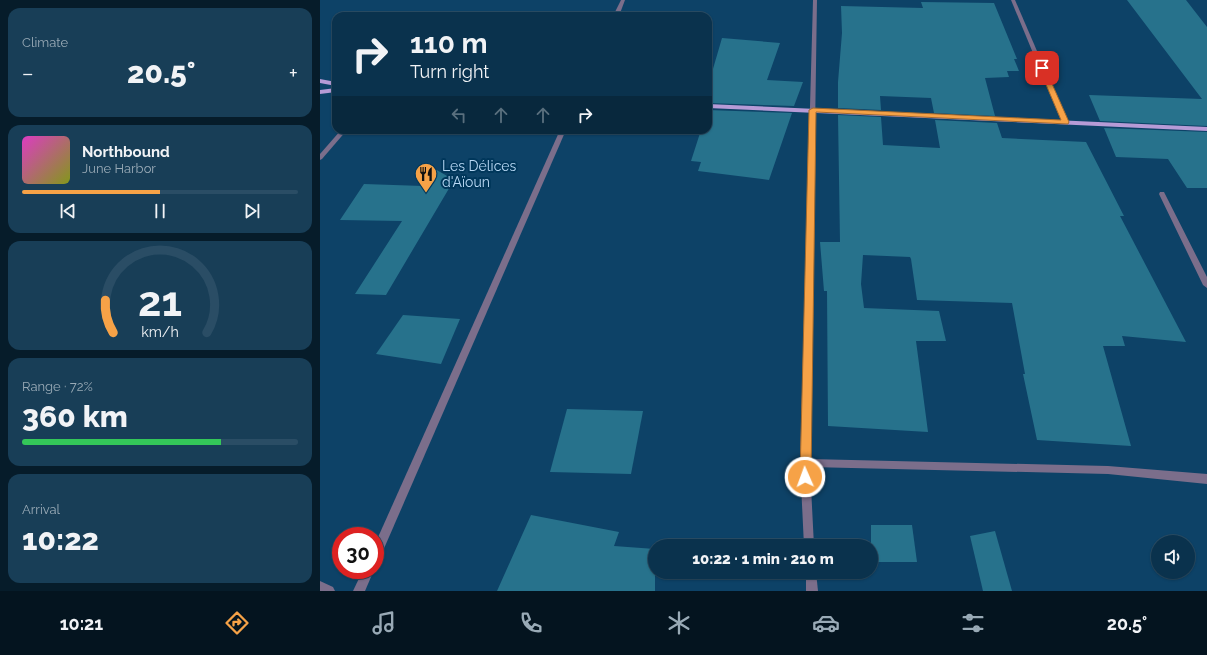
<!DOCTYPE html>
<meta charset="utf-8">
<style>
body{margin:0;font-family:Raleway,sans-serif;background:#183e57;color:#f1f3f6;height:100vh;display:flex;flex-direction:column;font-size:15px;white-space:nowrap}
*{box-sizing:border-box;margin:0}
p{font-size:13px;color:#99aab6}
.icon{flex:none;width:22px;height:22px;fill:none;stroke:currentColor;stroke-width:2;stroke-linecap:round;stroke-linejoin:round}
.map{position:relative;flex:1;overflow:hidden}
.details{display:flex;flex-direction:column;gap:8px;padding:8px;background:#061c2a;width:320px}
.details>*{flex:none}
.top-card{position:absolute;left:12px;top:12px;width:380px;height:122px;border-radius:12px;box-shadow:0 1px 3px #0004,0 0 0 1px #2a4d65;background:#0a324d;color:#f1f3f6;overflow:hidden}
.buttons{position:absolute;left:831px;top:535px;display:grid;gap:8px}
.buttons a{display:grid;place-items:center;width:44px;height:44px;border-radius:50%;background:#0a324d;box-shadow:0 1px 3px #0004,0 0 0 1px #2a4d65;font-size:20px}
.speed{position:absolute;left:12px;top:527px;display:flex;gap:8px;font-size:20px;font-weight:700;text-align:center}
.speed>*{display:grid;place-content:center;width:52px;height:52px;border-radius:50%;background:#0a324d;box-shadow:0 1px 3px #0004,0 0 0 1px #2a4d65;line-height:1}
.speed .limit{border:6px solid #d22;background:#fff;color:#111}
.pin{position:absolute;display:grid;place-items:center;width:34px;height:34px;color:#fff;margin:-17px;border-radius:8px;box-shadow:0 2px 6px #0006}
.me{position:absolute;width:44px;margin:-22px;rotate:358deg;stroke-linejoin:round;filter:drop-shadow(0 0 3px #0008)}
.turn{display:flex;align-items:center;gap:14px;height:84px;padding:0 12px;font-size:18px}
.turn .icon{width:52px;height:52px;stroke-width:2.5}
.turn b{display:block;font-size:28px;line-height:34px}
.lanes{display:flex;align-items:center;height:38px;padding:0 12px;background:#0003;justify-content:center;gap:20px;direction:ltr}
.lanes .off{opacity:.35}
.big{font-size:30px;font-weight:800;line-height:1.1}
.details .tile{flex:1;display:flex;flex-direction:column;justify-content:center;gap:6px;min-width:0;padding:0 14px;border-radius:12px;background:#183e57}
.details .dial{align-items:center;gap:0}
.dial svg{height:104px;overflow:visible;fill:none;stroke:#2a4d65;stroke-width:7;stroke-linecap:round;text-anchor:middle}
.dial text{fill:#f1f3f6;stroke:none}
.song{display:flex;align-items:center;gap:12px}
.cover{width:48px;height:48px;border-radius:6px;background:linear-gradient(135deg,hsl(310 70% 55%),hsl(70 70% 35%))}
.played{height:4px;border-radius:2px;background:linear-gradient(90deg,#f6a247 50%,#2a4d65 50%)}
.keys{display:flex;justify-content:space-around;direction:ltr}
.heat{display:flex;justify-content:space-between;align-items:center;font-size:22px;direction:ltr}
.charge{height:6px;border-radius:3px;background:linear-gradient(90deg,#34c759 72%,#2a4d65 0)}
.trip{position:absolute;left:328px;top:539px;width:230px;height:40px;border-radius:20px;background:#0a324d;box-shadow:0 1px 3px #0004,0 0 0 1px #2a4d65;font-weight:800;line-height:40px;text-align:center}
.menu{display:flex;height:64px;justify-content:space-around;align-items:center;background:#04141f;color:#99aab6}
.menu .icon{width:28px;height:28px}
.menu .active{color:#f6a247}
.menu b{font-size:18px;color:#f1f3f6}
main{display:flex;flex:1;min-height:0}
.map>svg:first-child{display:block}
.building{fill:#27728c}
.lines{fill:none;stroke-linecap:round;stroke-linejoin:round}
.street{fill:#7b6e8b;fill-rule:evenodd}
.primary{fill:#b69bd6;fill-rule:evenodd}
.route{fill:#f6a247;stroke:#a0692e}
.labels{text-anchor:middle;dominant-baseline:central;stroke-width:4;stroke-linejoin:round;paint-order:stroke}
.poi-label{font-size:14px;fill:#b8d8f4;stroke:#00375b;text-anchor:start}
</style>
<main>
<section class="details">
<div class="tile"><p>Climate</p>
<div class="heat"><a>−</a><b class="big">20.5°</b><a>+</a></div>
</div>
<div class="tile">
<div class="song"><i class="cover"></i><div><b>Northbound</b><p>June Harbor</p></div></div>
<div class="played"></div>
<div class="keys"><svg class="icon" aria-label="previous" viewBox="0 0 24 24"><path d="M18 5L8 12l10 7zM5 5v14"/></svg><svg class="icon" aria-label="pause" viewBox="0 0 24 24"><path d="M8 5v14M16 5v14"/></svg><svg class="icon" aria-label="next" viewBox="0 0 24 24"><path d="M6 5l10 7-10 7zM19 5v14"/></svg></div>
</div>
<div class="tile dial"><svg viewBox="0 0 100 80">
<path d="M14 69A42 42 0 1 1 86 69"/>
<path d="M14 69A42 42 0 0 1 8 44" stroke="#f6a247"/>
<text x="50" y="56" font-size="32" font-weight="700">21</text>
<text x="50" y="72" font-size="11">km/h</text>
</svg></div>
<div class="tile"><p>Range · 72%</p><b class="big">360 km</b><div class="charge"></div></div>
<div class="tile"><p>Arrival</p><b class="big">10:22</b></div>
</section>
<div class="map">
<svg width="887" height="591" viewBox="0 0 887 591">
<rect width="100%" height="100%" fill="#0d4267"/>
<g class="building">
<polygon points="807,0 866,0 887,27 887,126 780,121 769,95 882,99"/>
<polygon points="601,2 674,3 697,59 694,59 699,71 687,71 689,77 665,78 675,116 614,113 611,98 560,96 561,110 518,108 518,82 522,33 521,6 603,8"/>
<polygon points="402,38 460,43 447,80 483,82 474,106 388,103 388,86"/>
<polygon points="388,110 472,113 449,180 378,171 381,162 371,161 381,130 388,130"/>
<polygon points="518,115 561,117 563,145 620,148 615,120 677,123 682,138 766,142 804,216 800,216 866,342 802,336 805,346 783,346 811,446 717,440 703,374 705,374 692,303 597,300 591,259 590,257 543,255 541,284 544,308 619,311 626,341 596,341 608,432 508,426 507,291 504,291 500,242 520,242"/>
<polygon points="784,128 887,132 887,188 867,188 848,159 796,157"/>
<polygon points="115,169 134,180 66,295 35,294 82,221 20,220 44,184 103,186"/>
<polygon points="83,315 140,319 121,364 56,354"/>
<polygon points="247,409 323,411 311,474 230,472"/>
<polygon points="211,515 299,532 294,546 335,549 335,591 177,591"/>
<polygon points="551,525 592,525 597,562 551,562"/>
<polygon points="675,531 692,591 663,591 650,536"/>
</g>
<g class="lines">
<g class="street">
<polygon points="301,0 305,0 299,16 293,16"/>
<polygon points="493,0 497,0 490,459 788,466 887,474 887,484 788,474 490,467 494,546 484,546 480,463"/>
<polygon points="691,0 695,0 748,123 747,124 743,124 742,123"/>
<polygon points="21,130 27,130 2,159 0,160 0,154"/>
<polygon points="240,130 246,130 59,560 55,561 55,544"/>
<polygon points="840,192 844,192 845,194 887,277 887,288 883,285 839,194"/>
<polygon points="43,570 54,570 45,591 33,591"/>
<polygon points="486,572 496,572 498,591 486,591"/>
<polygon points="0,581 13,587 15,591 0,591"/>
</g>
<g class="primary">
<polygon points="0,79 16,82 16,86 0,83"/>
<polygon points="16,88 16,92 0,94 0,90"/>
<polygon points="388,104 887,127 887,131 388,108"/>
</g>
</g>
<polygon class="route" points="720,67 725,68 749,122 748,124 496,112 491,477 489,481 485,482 481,481 480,477 489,110 493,108 741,120 719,68"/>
<defs>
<g id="restaurant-pin" transform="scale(1.15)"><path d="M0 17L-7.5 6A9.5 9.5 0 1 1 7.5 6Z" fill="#f6a247" stroke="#00375b"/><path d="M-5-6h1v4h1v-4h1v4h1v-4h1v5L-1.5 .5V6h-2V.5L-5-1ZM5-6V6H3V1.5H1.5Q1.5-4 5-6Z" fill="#111"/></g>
</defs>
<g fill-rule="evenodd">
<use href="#restaurant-pin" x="106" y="174"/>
</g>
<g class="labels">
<g class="poi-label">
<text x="122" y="166">Les Délices<tspan x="122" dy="16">d'Aïoun</tspan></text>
</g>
</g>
</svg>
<div class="buttons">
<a><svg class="icon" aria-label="sound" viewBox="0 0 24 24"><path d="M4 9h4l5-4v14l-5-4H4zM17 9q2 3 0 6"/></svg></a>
</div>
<div class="speed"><div class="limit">30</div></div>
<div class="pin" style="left:722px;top:68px;background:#d93025"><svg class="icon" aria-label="arrive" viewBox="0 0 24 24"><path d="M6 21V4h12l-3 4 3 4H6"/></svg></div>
<svg class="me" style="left:485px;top:477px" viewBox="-20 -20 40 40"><circle r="17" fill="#f6a247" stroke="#fff" stroke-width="3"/><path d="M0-11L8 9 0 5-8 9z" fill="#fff"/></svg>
<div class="trip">10:22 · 1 min · 210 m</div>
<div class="top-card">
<div class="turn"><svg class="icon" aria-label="right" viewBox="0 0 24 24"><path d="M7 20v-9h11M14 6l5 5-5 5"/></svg><div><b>110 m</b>Turn right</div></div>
<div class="lanes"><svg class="icon off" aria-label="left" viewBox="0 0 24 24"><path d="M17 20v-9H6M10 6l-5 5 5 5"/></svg><svg class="icon off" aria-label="ahead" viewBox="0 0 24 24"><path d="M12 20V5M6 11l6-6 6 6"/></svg><svg class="icon off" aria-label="ahead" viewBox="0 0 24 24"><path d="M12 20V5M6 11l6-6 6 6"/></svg><svg class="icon" aria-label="right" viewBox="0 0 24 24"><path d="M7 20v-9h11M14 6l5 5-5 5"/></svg></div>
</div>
</div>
</main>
<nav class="menu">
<b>10:21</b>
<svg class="icon active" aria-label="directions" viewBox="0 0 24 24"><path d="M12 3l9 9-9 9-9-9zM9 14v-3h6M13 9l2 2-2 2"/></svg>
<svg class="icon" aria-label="music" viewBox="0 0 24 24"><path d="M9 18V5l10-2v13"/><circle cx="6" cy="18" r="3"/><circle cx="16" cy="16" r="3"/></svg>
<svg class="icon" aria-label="phone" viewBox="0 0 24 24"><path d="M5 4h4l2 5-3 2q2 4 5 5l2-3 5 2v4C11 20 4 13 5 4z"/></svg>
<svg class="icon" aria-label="climate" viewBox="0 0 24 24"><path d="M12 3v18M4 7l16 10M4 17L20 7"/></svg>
<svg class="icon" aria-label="car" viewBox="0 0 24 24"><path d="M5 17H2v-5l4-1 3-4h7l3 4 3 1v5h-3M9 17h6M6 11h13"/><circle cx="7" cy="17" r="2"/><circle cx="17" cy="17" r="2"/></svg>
<svg class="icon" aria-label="filters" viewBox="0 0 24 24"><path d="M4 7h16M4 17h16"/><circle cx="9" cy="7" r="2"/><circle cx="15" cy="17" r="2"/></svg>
<b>20.5°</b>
</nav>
